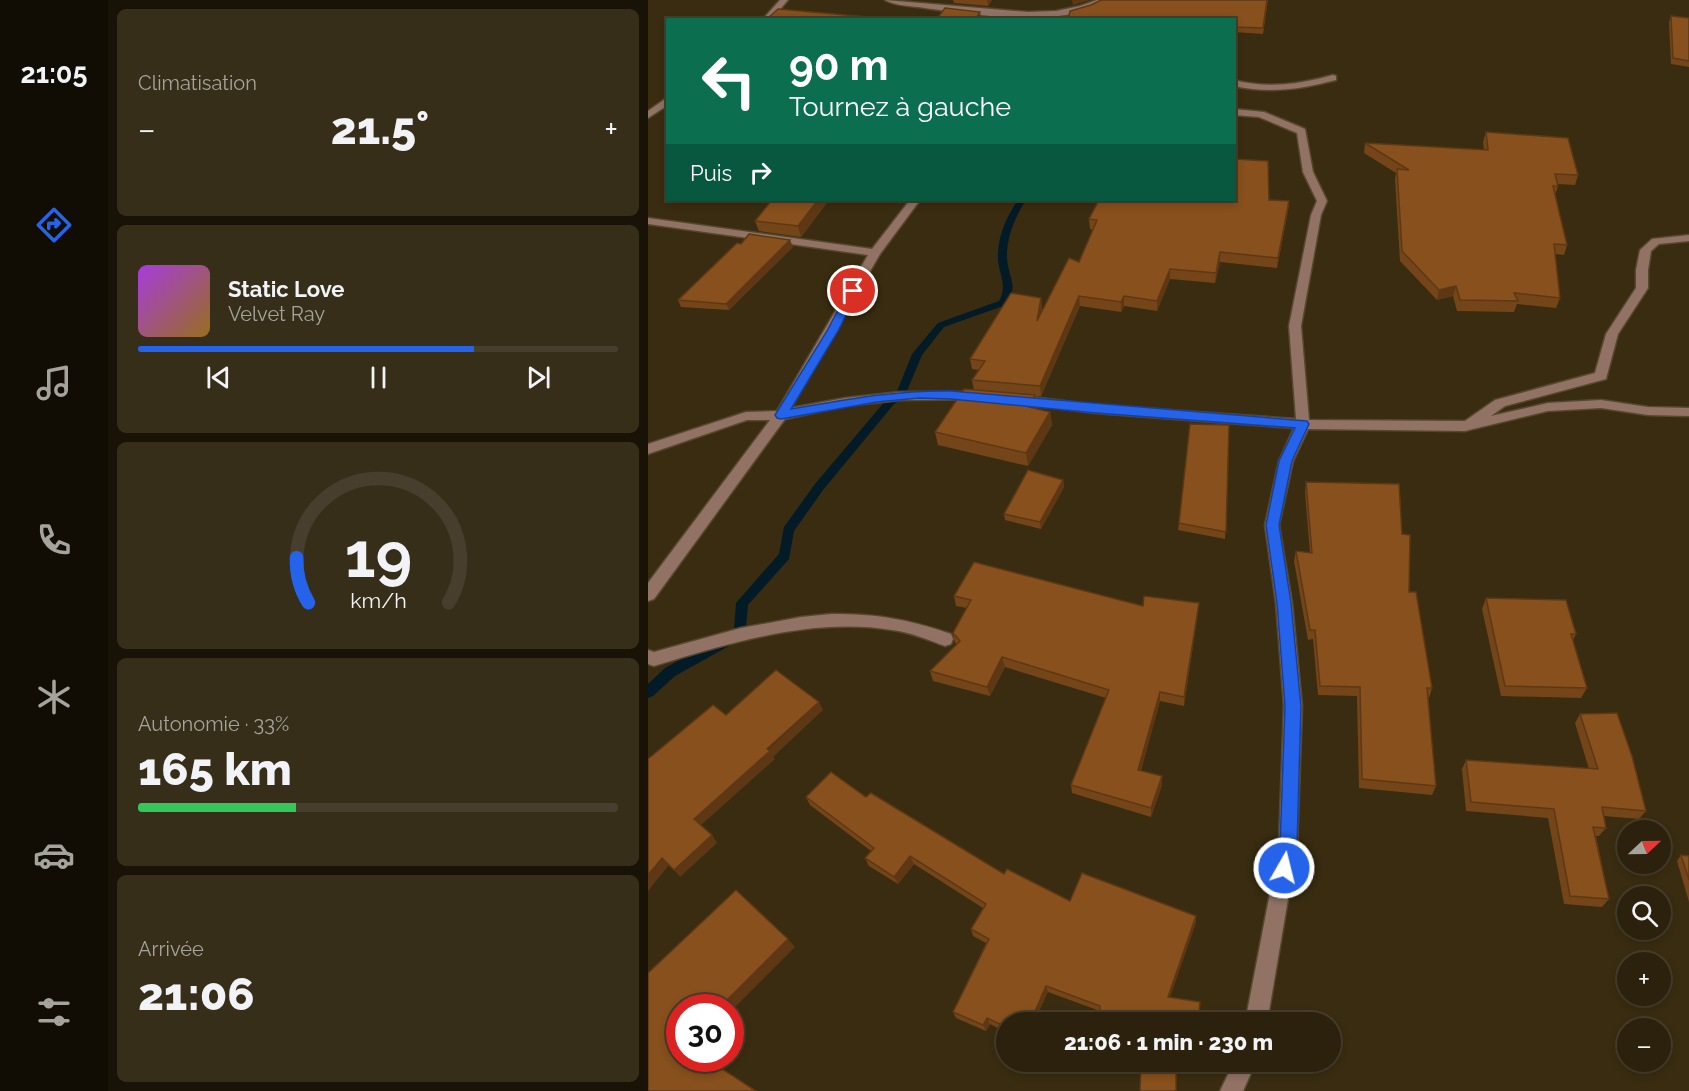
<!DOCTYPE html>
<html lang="fr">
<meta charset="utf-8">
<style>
body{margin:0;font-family:Raleway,sans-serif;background:#372e1a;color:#f1f3f6;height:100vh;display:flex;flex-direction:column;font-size:22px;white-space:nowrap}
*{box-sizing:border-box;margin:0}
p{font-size:20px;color:#a6a39d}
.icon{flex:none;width:33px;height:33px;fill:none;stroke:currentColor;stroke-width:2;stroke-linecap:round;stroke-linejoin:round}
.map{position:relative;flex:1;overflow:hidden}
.panel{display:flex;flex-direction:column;gap:9px;padding:9px;background:#181207;width:540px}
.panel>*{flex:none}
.top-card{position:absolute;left:18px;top:18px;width:570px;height:183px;border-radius:0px;box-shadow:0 3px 9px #0003,0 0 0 2px #473e2d;background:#0b6e4f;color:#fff;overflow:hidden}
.needle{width:39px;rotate:68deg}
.buttons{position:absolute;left:969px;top:820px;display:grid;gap:12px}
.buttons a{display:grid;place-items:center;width:54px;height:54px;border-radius:50%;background:#2b210c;box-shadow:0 3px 9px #0003,0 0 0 2px #473e2d;font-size:30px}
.speed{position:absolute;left:18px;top:994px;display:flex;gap:12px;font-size:30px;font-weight:700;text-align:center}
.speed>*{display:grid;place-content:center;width:78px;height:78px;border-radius:50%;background:#2b210c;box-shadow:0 3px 9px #0003,0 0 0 2px #473e2d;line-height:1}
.speed .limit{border:9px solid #d22;background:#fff;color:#111}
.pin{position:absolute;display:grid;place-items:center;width:51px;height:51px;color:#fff;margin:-26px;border:3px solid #fff;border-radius:50%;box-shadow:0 2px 6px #0007}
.me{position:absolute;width:66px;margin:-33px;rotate:8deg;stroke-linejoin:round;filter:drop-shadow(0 0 4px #0008)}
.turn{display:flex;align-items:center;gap:21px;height:126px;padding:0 24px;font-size:27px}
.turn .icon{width:78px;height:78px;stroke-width:2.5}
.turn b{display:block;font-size:42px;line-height:51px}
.then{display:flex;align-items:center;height:57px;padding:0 24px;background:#0003;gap:12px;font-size:22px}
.big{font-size:45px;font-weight:800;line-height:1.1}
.panel .card{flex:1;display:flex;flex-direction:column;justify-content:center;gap:9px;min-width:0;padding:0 21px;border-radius:9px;background:#372e1a}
.panel .dial{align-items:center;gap:0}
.dial svg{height:156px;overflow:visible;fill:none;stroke:#473e2d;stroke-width:7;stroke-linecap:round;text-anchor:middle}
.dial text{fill:#f1f3f6;stroke:none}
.song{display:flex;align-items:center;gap:18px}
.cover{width:72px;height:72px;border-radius:9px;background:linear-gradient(135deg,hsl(280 70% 55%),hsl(40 70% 35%))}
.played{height:6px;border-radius:3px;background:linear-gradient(90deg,#2563eb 70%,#473e2d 70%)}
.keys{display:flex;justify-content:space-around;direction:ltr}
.heat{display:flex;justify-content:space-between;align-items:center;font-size:33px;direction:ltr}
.charge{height:9px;border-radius:4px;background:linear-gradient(90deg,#34c759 33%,#473e2d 0)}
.trip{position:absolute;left:348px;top:1012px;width:345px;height:60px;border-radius:30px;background:#2b210c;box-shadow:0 3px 9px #0003,0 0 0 2px #473e2d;font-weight:800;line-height:60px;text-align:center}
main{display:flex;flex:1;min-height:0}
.tab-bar{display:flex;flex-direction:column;width:108px;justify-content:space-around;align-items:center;background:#110d05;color:#a6a39d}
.tab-bar .icon{width:42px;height:42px}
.tab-bar .active{color:#2563eb}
.tab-bar b{font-size:27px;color:#f1f3f6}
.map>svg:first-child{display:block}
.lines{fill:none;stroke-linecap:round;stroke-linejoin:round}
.stream{fill:#021b27;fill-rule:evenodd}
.minor-casing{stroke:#55482e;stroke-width:3}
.minor{fill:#917265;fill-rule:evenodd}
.wall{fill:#744518}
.shaded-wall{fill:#5e3814}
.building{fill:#87501c;stroke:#5e3814;stroke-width:1.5}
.route{fill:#2563eb;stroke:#184099;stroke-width:1.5}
</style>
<main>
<nav class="tab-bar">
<b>21:05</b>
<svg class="icon active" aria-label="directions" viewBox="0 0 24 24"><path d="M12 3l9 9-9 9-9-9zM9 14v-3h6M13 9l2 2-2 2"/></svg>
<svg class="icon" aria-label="music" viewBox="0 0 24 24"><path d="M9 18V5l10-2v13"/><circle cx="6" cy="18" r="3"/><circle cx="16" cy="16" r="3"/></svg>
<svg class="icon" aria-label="phone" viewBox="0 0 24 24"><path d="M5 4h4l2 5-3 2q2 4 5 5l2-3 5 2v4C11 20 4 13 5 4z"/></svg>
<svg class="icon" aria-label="climate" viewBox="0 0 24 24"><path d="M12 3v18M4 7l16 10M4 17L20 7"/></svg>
<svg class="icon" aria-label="car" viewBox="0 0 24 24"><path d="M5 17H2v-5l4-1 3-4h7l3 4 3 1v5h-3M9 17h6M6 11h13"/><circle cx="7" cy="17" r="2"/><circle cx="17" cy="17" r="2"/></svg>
<svg class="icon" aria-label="filters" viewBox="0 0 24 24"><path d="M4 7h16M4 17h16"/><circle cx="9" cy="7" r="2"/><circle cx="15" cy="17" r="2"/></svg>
</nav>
<section class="panel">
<div class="card"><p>Climatisation</p>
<div class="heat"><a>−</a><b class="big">21.5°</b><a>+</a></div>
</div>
<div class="card">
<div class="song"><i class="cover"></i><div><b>Static Love</b><p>Velvet Ray</p></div></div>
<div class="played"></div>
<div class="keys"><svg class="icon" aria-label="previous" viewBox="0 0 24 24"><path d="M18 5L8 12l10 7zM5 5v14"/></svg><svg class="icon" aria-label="pause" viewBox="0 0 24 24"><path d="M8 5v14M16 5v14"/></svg><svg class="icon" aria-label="next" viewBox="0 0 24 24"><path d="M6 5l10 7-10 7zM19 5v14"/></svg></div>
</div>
<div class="card dial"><svg viewBox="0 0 100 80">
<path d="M14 69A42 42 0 1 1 86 69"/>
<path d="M14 69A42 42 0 0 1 8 46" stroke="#2563eb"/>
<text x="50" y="56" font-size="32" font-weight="700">19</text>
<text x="50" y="72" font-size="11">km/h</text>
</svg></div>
<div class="card"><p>Autonomie · 33%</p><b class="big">165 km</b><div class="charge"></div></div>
<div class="card"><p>Arrivée</p><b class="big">21:06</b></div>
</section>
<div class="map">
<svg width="1041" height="1091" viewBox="0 0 1041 1091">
<rect width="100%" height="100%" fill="#392c10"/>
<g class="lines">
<path class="stream" d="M370 200H378C367 217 358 238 359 259 361 280 371 285 358 305L296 327 274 355 256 398 246 404 175 490 146 531 141 559 100 605 97 637 27 676 5 696 0 698V684L17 668 86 630 88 603 131 554 136 527 167 484 238 400 248 394 264 354 290 323 351 301C360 286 351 275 350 259 349 238 358 217 370 200Z"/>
<g class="minor-casing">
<g id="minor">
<polygon points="132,0 140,0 123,20 114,20"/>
<path d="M237 0 380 12 408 11 432 6 449 0H460C420 29 324 15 277 8 265 6 247 6 237 0Z"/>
<path d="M685 75 688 76V80C654 89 621 94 586 86V80C620 89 652 84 685 75Z"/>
<polygon points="20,97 20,105 0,118 0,111"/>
<polygon points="586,109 616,112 657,129 665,172 679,201 673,215 653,326 661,420 817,421 847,400 947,373 958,334 988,288 988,270 992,250 1004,239 1041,235 1041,241 1011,244 1003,251 1000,270 1000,288 970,334 958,379 857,406 843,416 900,403 953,400 1000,407 1041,408 1041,416 1000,415 953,408 900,411 817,431 660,429 645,461 631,525 644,603 654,706 649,846 619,1023 597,1023 631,846 636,706 628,603 617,525 631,461 646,428 448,413 367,403 360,399 367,395 448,405 648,419 641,326 663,215 669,201 655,172 649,133 611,117 586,115"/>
<polygon points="262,200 272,200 232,254 143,408 197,398 252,392 331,392 336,393 338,396 336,399 252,400 197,406 137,419 6,599 0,601 0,583 122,420 99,420 0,454 0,444 98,412 129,411 220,255 0,224 0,218 224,249"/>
<path d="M183 614C230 614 259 619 303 634L305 639 303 644 297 646C280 640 262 632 244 630 164 617 82 643 6 666L0 664V650L6 652 93 628 153 617Z"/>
<polygon points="586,1062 608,1062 595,1091 572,1091"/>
</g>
</g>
<use href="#minor" class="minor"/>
</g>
<g class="wall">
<polygon points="305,0 344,0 340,6 306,3"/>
<polygon points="453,0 620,0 615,34 586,32 586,20 443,5"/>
<polygon points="1023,16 1041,18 1041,67 1023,64 1021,22"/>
<polygon points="838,132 930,175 927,185 910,184 910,186 907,195 919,245 916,255 907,254 912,298 908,308 869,304 866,312 809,311 805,296 789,300 752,261 747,179 748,173 716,153 717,143 836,150 835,142"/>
<polygon points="181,200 153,237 111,231 107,221"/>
<polygon points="621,200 641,201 640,211 629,268 572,262 567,283 522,279 509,311 476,306 473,312 432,306 393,396 387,396 388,409 402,412 404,425 380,466 290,445 287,432 326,390 324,380 331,370 324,369 322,359 393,298 394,308 394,312 431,262 445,230 442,229 441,219"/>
<polygon points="145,247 81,310 33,307 30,300"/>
<polygon points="581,425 577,539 530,530 531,523"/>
<polygon points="415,480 416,487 393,529 357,520 356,514"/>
<polygon points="658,482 754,534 761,592 784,688 781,698 780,698 788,786 784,795 711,788 709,696 670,695 665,639 660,640 646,561 648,551 662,553 657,492"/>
<polygon points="306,596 495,606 551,603 550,612 536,706 512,701 493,770 514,785 503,817 424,793 423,785 458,698 357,667 342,696 285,681 282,671 309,644 307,643 305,633 319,608 308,606"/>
<polygon points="838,598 928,634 925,640 939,688 933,698 853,696 834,609"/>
<polygon points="932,714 998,811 991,819 956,816 958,828 951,836 948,836 961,899 954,907 916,904 900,818 818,811 814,769 818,760 941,769 927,723"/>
<polygon points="158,797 218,797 356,874 422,901 548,916 548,923 452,1011 400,992 358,1023 358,1032 342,1024 338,1031 308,1018 305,1012 338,943 325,936 323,929 335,908 266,864 250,884 221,866 217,858 223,851 162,805"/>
<polygon points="1033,855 1041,856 1041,902 1029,861"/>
<polygon points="528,1062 492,1072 450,1071 449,1066"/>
</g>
<g class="shaded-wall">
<polygon points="339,0 344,0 340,6"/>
<polygon points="424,0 442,0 425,5"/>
<polygon points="332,12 333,17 331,20 327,20"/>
<polygon points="170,200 181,200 153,237 150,226"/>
<polygon points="641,201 640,211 629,268 630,258"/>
<polygon points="142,240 145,247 81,310 78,304"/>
<polygon points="572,252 572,262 567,283 568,273"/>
<polygon points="522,269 522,279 509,311 509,301"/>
<polygon points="808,286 805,296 789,300 791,290"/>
<polygon points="431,296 432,306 393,396 392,386"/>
<polygon points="476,296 476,306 473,312 473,302"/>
<polygon points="393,298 394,308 390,331 389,321"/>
<polygon points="387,395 388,408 383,420 381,407"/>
<polygon points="402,412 404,425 380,466 378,453"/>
<polygon points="415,480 416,487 393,529 392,522"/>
<polygon points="551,603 550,612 536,706 536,697"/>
<polygon points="354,657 357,667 342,696 339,687"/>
<polygon points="512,692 512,701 491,778 490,770"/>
<polygon points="171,702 175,710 125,757 127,759 52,826 46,819"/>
<polygon points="514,776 514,785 503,817 503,808"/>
<polygon points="64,835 69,843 32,877 26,870"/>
<polygon points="262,856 266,864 250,884 246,877"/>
<polygon points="14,858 21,865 0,891 0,875"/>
<polygon points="548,916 548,923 520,1003 520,997"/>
<polygon points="140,939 147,947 82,1012 82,1008 71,1008"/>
<polygon points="398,986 400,992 386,1023 382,1023"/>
<polygon points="339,1018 342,1024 338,1031 335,1025"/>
</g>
<g class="building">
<polygon points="453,0 619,0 615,28 586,27 586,20 420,20 422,11 443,5"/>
<polygon points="297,8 332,12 327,20 288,20"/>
<polygon points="130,9 220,17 218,20 118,20"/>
<polygon points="1023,16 1041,18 1041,61 1025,58"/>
<polygon points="838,132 920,138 930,175 907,174 910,186 905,186 919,245 906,244 912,298 866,293 870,301 812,300 808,286 791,290 754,251 749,169 761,170 717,143 840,150"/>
<polygon points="586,159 620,161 621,200 641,201 630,258 572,252 568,273 522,269 509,301 476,296 473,302 431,296 392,386 324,380 337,361 322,359 363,293 393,298 389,321 421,258 431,262 449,220 441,219 451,200 586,200"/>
<polygon points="124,200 170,200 150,226 107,221"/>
<polygon points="101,234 142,240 78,304 30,300 89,243 93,244"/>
<polygon points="316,389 387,395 381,407 402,412 378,453 287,432"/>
<polygon points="542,424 581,425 578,532 531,523"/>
<polygon points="380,470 415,480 392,522 356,514"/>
<polygon points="658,482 751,484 754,534 762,535 761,592 768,592 784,688 779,688 788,786 714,779 712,687 672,686 667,630 662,630 648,551 664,553"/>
<polygon points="326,562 495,606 496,596 551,603 536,697 512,692 490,770 514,776 503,808 423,785 461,690 354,657 339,687 282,671 312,641 305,633 323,600 306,596"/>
<polygon points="838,598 918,600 928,634 923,634 939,688 857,686"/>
<polygon points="128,670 171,702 119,749 122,751 46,819 64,835 26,870 14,858 0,875 0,759 65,705 78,715"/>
<polygon points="969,713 984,756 998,811 954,807 958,828 945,827 961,899 922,896 906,809 823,802 818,760 950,769 932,714"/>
<polygon points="183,772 218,797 223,793 356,874 359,869 422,901 434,873 548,916 520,997 552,1002 550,1023 451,1023 452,1006 398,986 382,1023 358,1023 358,1027 339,1018 335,1025 305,1012 341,939 323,929 338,904 262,856 246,877 217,858 226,848 158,797"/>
<polygon points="1033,855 1041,856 1041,880"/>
<polygon points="88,890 140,939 71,1008 32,1008 32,1059 59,1059 108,1091 0,1091 0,973"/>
<polygon points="449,1062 528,1062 528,1091 492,1091 493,1066 449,1066"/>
</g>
<path class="route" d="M205 288 210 291 190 331 143 409C196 400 248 390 303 391L659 421 661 424 644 461 631 525 643 603 653 706 649 846 642 874 636 876 630 874 627 868 632 846 637 706 629 603 618 525 631 461 647 428 448 413 303 399 271 398 229 402 133 419 129 418 127 415 179 331 200 291Z"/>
</svg>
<div class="buttons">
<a><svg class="needle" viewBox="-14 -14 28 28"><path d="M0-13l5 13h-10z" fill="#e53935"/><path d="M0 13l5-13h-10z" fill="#a6a39d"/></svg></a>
<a><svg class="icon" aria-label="search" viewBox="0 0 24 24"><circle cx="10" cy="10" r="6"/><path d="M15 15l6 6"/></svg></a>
<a>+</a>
<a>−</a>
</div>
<div class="speed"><div class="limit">30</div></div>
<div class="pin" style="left:205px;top:291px;background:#d93025"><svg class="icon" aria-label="arrive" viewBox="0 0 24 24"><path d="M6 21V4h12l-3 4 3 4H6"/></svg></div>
<svg class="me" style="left:636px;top:868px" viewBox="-20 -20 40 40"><circle r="17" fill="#2563eb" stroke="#fff" stroke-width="3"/><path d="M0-11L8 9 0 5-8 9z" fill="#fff"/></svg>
<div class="trip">21:06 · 1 min · 230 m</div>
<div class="top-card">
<div class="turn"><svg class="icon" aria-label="left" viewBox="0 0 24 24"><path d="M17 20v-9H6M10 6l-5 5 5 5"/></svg><div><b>90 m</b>Tournez à gauche</div></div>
<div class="then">Puis<svg class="icon" aria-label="right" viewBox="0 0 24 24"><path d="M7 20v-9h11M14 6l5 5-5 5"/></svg></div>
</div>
</div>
</main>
